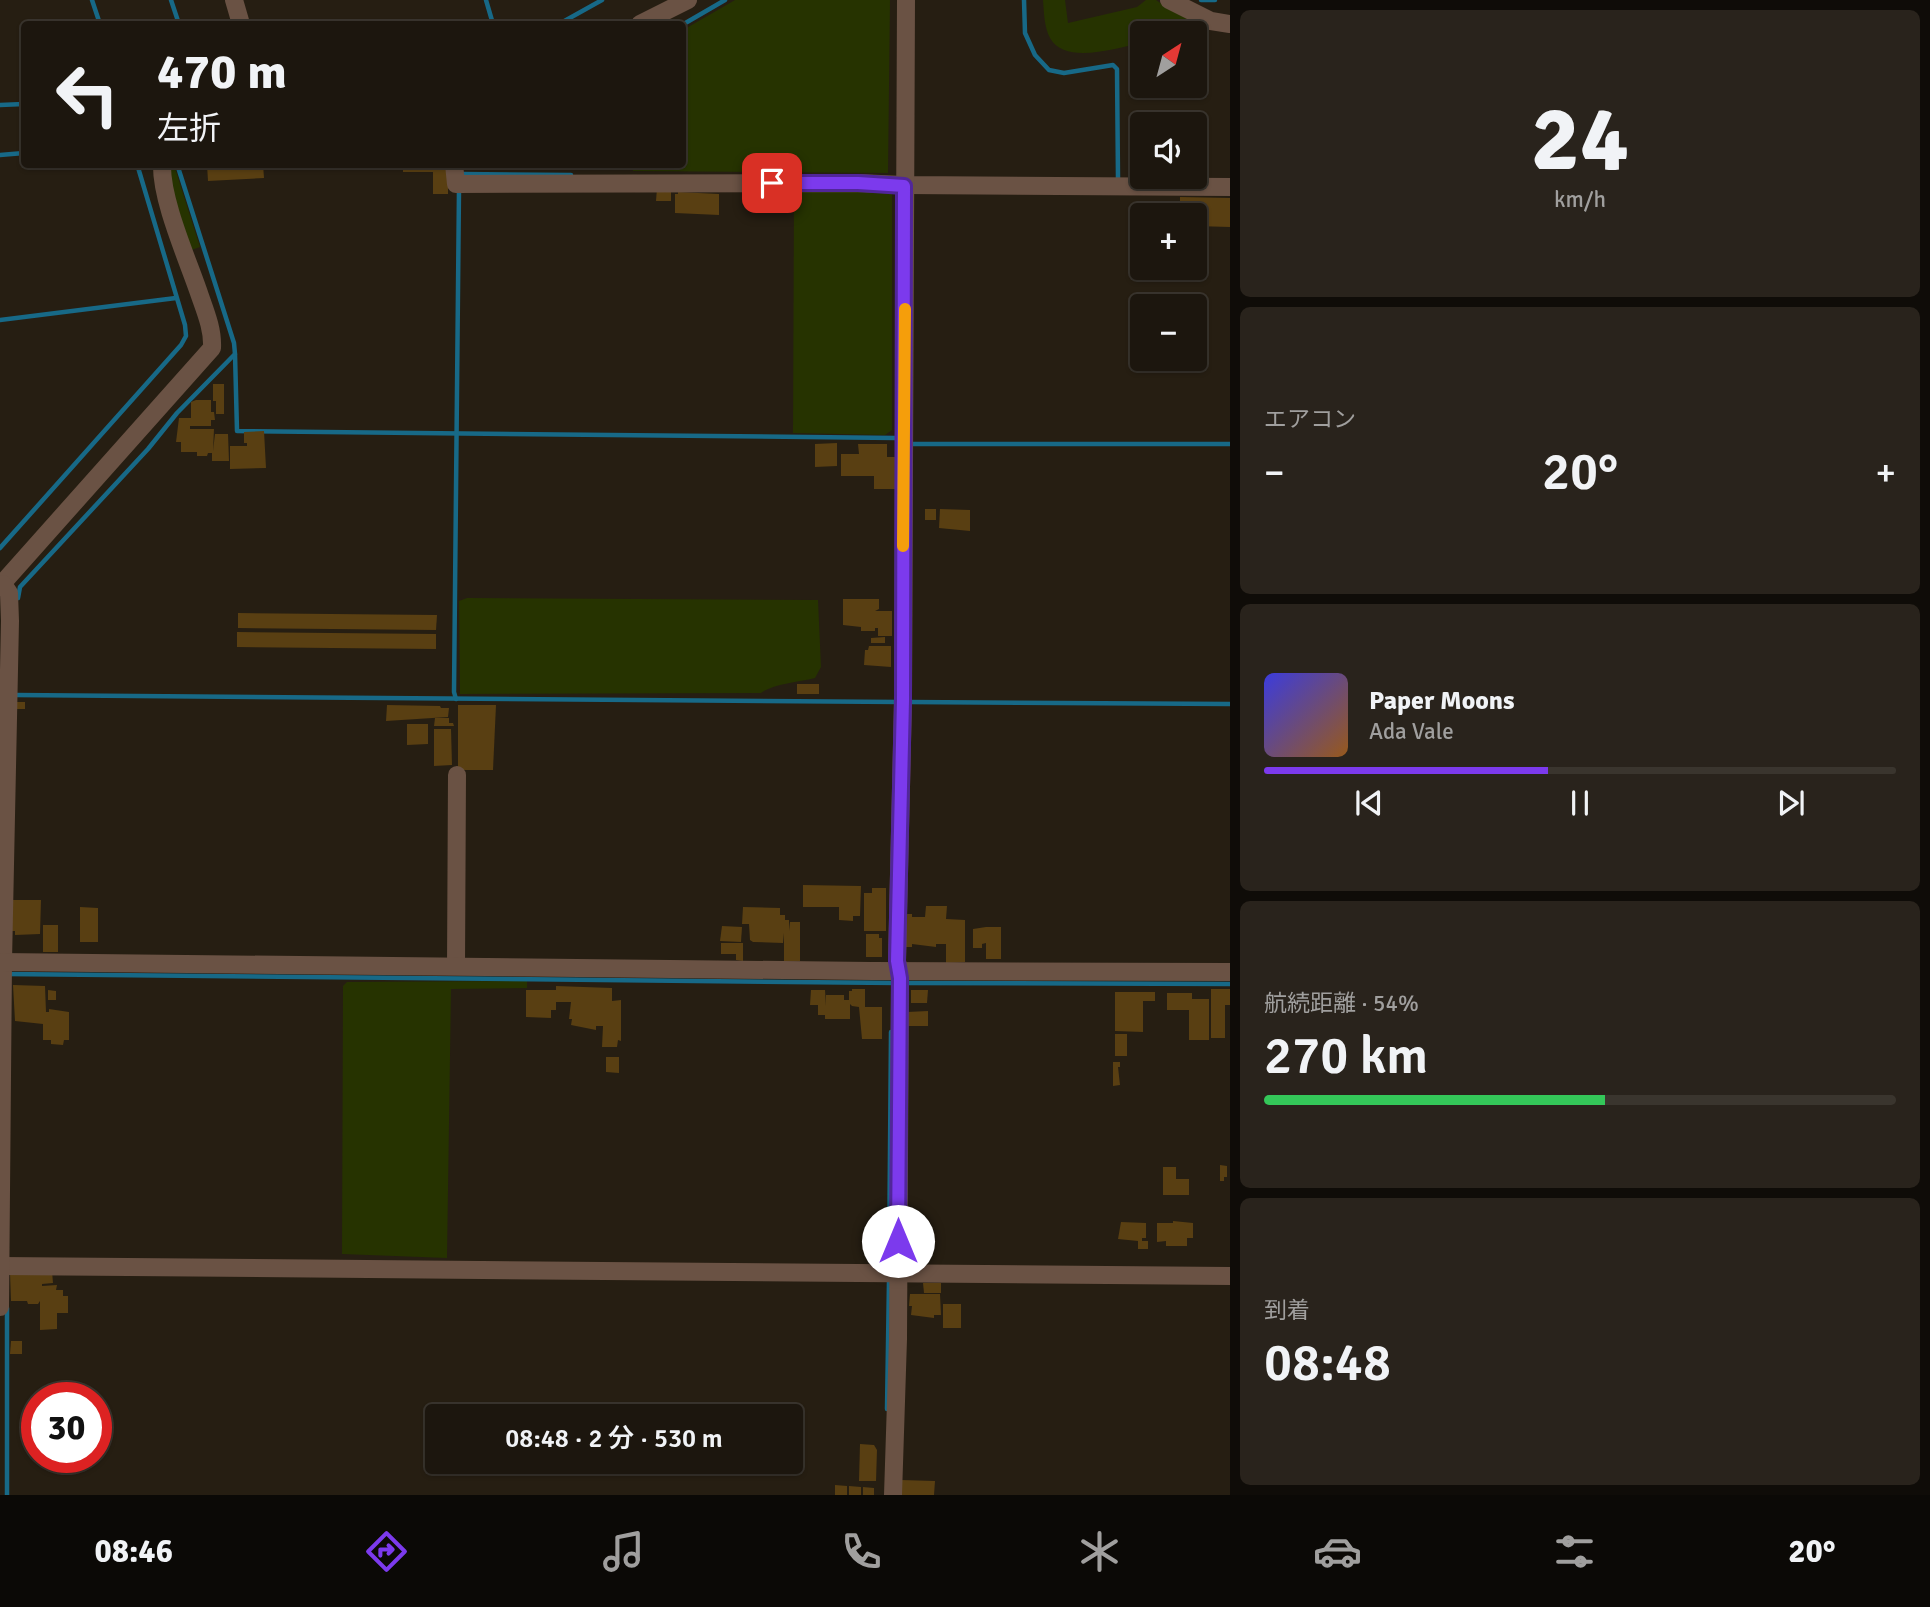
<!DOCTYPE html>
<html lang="ja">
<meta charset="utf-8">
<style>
body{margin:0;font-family:Signika,"Noto Sans JP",sans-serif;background:#29231c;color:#f1f3f6;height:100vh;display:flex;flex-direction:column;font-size:26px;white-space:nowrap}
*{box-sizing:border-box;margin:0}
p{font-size:23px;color:#a09f9e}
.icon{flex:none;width:38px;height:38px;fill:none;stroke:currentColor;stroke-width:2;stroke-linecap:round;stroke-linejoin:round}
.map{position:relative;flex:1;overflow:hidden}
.sheet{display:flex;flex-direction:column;gap:10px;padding:10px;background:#0f0c08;width:700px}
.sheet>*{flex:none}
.top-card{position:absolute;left:21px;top:21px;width:665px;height:147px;border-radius:7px;box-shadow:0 2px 5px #0004,0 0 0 2px #3a352e;background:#1c160e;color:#f1f3f6;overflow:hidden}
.needle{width:46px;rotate:36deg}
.buttons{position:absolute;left:1130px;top:21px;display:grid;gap:14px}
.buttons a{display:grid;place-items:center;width:77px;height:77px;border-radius:7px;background:#1c160e;box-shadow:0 2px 5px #0004,0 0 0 2px #3a352e;font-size:35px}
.speed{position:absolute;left:21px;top:1382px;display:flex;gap:14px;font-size:35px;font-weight:700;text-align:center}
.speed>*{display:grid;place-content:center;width:91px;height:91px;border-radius:50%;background:#1c160e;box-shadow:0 2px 5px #0004,0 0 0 2px #3a352e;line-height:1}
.speed .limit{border:10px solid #d22;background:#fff;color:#111}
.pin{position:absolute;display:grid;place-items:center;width:60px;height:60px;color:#fff;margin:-30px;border-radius:14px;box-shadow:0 4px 10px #0006}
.me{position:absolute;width:77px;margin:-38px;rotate:0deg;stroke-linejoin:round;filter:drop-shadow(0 0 5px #0008)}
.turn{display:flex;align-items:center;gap:24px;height:147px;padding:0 21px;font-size:32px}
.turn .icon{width:91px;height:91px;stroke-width:2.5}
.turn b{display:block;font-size:49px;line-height:60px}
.big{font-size:52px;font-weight:600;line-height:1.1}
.sheet .widget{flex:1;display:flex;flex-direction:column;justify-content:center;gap:10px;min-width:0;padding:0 24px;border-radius:10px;background:#29231c}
.sheet .dial{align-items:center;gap:0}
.dial b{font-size:91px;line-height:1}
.song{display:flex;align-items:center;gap:21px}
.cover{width:84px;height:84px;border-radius:10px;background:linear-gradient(135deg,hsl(240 70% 55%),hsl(30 70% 35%))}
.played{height:7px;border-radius:4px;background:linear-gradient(90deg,#7c3aed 45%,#3a352e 45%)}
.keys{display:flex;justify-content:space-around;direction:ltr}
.heat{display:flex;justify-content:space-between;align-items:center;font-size:38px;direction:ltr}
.charge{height:10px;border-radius:5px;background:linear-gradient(90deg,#34c759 54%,#3a352e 0)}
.trip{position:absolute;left:425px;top:1404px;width:378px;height:70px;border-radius:7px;background:#1c160e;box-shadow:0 2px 5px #0004,0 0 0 2px #3a352e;font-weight:600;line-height:70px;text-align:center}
.menu{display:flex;height:112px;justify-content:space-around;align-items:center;background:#0b0906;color:#a09f9e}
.menu .icon{width:49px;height:49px}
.menu .selected{color:#7c3aed}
.menu b{font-size:32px;color:#f1f3f6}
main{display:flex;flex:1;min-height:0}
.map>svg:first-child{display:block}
.green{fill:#263300}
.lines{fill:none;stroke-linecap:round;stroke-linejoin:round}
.stream{stroke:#176987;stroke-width:4.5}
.building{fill:#593f12}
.minor{stroke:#6a5244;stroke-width:18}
.tertiary{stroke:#6a5244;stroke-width:18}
.route-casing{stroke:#51269a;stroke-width:18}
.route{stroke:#7c3aed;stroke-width:12}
.slow{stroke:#f59e0b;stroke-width:12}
</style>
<main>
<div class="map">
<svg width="1230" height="1495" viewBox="0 0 1230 1495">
<rect width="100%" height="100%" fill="#261e12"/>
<g class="green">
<polygon points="735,0 890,0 888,173 633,171 633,165 682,164 683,30"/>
<path d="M1043 0H1065L1068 23 1137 7 1146 0H1156L1167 8 1202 26 1204 29 1195 33H1143V43C1117 47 1066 66 1050 38 1044 27 1044 12 1043 0Z"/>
<polygon points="168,165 174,165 200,247 191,250 170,184"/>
<polygon points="794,189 892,189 892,430 885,435 793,433"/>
<path d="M467 598 818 600 821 667 815 678C799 682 773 684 761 693L460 694 459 601Z"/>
<polygon points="527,981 527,988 451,989 447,1258 342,1254 343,986 347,982"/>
</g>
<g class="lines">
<g class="stream">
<polyline points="92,0 100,24"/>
<polyline points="171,0 179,24"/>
<polyline points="486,0 493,24"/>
<polyline points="1024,0 1025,33 1035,55 1049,70 1064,73 1113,65 1117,69 1118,179"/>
<polyline points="1201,0 1215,0"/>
<polyline points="559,24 602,0"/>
<polyline points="682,25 725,0"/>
<polyline points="0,105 24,104"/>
<polyline points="0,155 24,153"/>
<polyline points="461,174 571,175"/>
<polyline points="0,320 176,298"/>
<polyline points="235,354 237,431 896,438"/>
<polyline points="909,444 1230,444"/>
<polyline points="0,548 181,345 186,336 185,325 137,164"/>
<polyline points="18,598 20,587 148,449 177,413 235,354 234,343 177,164"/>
<polyline points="15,695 900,702"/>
<polyline points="456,699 454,692 459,189"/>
<polyline points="909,702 1230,704"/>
<polyline points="6,974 897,983"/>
<polyline points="905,983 1230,984"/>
<polyline points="889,1268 891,1032"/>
<polyline points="887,1409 889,1280"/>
<polyline points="7,1495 7,1308"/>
</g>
</g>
<g class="building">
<polygon points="263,164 264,178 208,181 207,165"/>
<polygon points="403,164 448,164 448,194 433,194 433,172 403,172"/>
<polygon points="657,188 671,188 671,201 656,201"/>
<polygon points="678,192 719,194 719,215 675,213 675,194 678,194"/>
<polygon points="1180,197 1230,198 1230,227 1195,226 1195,215 1180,215"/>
<polygon points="213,384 224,384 224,414 216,414 216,401 213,401"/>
<polygon points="196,400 211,400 211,412 214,412 215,420 211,420 211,426 190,426 190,429 214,429 213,451 215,434 228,434 229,461 212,461 212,453 208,453 207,456 197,456 197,452 181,452 181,442 176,442 179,418 191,418 191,402"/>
<polygon points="264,431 266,468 230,469 230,446 247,446 247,443 244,443 244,432"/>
<polygon points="837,443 837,466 815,467 815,444"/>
<polygon points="858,444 887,444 887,457 896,457 896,489 874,489 874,476 841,476 841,454 859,454"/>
<rect x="925" y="509" width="11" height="11"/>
<polygon points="940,509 970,510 970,531 939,528"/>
<polygon points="843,599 879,599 879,609 875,611 892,611 892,636 878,636 878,628 875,628 875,631 861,631 861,627 843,625"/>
<polygon points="238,613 437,615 436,630 238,628"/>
<polygon points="237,632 436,634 436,649 237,647"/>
<polygon points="885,637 885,643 871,643 871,638"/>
<polygon points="869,646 891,646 891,667 864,665 865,650 868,650"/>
<rect x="797" y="684" width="22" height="10"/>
<rect x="17" y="702" width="8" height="7"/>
<polygon points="387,705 440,706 441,708 449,708 448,717 386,721"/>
<polygon points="458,705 496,705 493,770 458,770"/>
<polygon points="435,718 449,718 449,723 453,723 454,726 434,726"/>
<polygon points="407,724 428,724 428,744 407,745"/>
<polygon points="434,729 451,729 452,765 434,766"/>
<polygon points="803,885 861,886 860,916 853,916 853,921 839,920 839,907 803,907"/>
<polygon points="872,888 886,888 886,931 864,931 864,893 872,893"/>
<polygon points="11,900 41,900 40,934 15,935 15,931 11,931"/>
<polygon points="926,906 947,906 946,919 965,920 965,962 946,963 946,944 936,944 936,947 912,944 912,947 901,947 901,914 912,914 912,917 925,917"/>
<polygon points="80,907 98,908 98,942 80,942"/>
<polygon points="743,907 780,908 780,915 785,915 785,920 789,920 789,931 790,922 800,922 800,961 784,961 784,933 783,943 753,942 750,940 749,924 742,924"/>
<rect x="43" y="925" width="15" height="27"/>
<polygon points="722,926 742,927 741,942 720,941"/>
<polygon points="986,927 1001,927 1001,959 986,959 986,943 982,944 982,948 973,948 973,929"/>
<polygon points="866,934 879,934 879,938 882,938 882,957 866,957"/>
<polygon points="721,943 743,943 743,961 736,960 736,954 721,954"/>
<polygon points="13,985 45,986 46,1012 49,1012 49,1009 69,1012 69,1040 64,1040 63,1045 51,1044 51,1040 43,1040 43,1024 15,1021"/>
<polygon points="556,986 612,988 612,1001 621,1000 621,1041 618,1040 617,1047 602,1047 603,1026 596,1026 596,1030 571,1025 572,1019 569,1019 571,1002 556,1002 556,1010 551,1010 551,1018 526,1017 526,990 556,990"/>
<polygon points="852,989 865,989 865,1007 882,1007 882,1039 862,1039 859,1007 852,1006 850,1004 850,1019 825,1019 825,1015 818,1015 818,1005 810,1005 811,990 825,990 826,1006 826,995 844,995 844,1000 849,1000 849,991 852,991"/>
<polygon points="1211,989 1230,989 1230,1005 1225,1005 1225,1038 1211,1038"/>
<polygon points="48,990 56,991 56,1000 48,1000"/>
<polygon points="911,990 928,990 927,1003 911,1003"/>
<polygon points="1115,992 1155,992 1155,1001 1143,1001 1143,1032 1115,1031"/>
<polygon points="1167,993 1192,993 1192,999 1209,999 1209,1040 1189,1040 1189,1010 1167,1010"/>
<polygon points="928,1011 928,1026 906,1026 907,1012"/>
<rect x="1115" y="1034" width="12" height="22"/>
<polygon points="606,1057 619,1057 619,1073 606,1072"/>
<polygon points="1113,1062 1120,1062 1120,1067 1118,1067 1120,1085 1113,1086"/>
<polygon points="1220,1165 1227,1166 1227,1177 1224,1177 1224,1181 1220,1181"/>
<polygon points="1163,1167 1176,1167 1176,1179 1189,1179 1189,1195 1163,1195"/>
<polygon points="1173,1221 1193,1223 1193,1238 1187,1238 1187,1246 1166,1246 1166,1241 1157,1242 1157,1223 1173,1223"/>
<polygon points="1121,1222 1146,1223 1146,1238 1142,1238 1142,1241 1148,1241 1148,1249 1138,1249 1138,1241 1118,1239"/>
<polygon points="52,1271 53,1283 42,1284 42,1286 57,1285 56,1290 63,1290 63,1296 68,1296 68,1313 57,1313 57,1329 40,1330 40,1301 38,1304 28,1304 27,1301 11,1301 10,1273"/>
<polygon points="923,1283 941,1283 941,1293 924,1293"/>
<polygon points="910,1294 940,1294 941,1315 934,1315 934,1318 911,1315 912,1306 909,1306"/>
<rect x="943" y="1304" width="18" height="24"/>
<polygon points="11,1341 22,1341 22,1354 10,1354"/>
<polygon points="860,1444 874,1445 877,1450 876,1481 859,1481"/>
<polygon points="901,1480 935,1481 934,1495 901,1495"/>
<polygon points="835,1485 847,1486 847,1495 835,1495"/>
<polygon points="849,1486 861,1487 861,1495 849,1495"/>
<polygon points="863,1487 874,1488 874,1495 863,1495"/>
</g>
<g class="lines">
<g class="minor">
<polyline points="234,0 241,24"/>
<polyline points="1169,0 1211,21 1230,24"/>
<polyline points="640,24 688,0"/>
<polyline points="454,164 456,184 858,183 904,185 1230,187"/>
<path d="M0 586 212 348C213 330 206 313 200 296 188 260 161 201 162 164"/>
<polyline points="456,966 457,775"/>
<polyline points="0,1266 1230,1276"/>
<polyline points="0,1307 3,962 10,621 9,593 3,584"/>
<polyline points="893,1495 898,1339 900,978 897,961 903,700 906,0"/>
</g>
<polyline class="tertiary" points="0,962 871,971 1230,972"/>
</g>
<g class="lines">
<g class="route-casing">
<polyline id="route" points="772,183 858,183 904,186 903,700 897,961 900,978 898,1241"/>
</g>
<use href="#route" class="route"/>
<polyline class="slow" points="903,546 905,309"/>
</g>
</svg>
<div class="buttons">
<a><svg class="needle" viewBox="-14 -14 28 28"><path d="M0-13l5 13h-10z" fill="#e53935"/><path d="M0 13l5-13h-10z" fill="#a09f9e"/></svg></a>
<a><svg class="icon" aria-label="sound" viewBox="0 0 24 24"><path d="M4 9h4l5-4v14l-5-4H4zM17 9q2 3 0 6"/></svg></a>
<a>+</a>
<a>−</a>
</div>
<div class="speed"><div class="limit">30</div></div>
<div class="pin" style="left:772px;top:183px;background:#d93025"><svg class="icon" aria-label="arrive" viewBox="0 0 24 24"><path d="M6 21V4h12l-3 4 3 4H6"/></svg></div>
<svg class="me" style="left:898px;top:1241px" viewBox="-20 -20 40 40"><circle r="19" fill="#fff"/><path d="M0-13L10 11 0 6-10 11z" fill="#7c3aed"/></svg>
<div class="trip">08:48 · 2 分 · 530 m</div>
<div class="top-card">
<div class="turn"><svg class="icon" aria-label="left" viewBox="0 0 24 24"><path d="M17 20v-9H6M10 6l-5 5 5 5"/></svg><div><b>470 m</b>左折</div></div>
</div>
</div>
<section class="sheet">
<div class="widget dial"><b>24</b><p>km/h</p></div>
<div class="widget"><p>エアコン</p>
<div class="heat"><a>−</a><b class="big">20°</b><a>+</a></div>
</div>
<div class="widget">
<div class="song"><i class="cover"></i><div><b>Paper Moons</b><p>Ada Vale</p></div></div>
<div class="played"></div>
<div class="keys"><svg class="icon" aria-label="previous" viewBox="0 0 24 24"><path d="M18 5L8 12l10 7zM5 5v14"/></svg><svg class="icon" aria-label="pause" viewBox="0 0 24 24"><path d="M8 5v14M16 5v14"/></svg><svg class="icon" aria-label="next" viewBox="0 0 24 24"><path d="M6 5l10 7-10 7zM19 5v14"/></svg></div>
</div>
<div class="widget"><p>航続距離 · 54%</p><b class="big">270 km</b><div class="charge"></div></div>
<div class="widget"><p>到着</p><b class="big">08:48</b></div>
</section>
</main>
<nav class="menu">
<b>08:46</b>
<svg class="icon selected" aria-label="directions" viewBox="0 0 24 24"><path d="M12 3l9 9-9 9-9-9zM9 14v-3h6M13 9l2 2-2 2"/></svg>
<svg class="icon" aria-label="music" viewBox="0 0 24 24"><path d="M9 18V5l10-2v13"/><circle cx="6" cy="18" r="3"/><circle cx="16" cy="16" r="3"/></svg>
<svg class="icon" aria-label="phone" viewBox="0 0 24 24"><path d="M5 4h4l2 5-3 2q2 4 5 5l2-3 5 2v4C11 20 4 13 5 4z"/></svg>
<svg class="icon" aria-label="climate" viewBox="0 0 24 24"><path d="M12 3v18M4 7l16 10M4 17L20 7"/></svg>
<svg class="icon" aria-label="car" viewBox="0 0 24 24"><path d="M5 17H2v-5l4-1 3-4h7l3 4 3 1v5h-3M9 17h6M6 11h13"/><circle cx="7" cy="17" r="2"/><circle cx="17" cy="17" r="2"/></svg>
<svg class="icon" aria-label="filters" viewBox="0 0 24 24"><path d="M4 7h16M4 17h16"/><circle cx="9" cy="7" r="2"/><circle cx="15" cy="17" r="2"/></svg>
<b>20°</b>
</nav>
